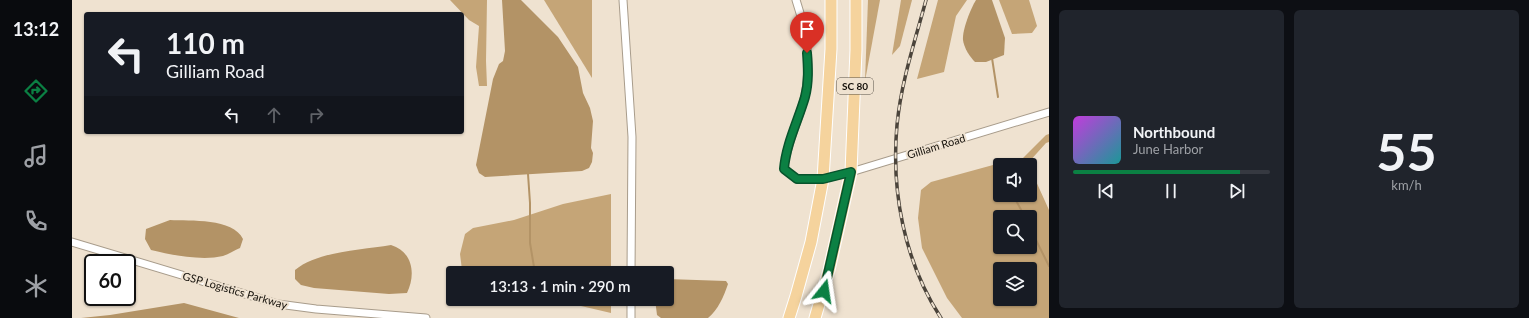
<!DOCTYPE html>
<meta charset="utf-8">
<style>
body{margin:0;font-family:Lato,sans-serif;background:#20242c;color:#f1f3f6;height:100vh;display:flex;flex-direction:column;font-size:15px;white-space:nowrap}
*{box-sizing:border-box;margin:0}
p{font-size:13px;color:#9ea1a6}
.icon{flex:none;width:22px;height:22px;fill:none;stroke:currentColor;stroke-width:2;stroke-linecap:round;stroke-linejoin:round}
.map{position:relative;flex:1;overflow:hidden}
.drawer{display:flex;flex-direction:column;gap:10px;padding:10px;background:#0d0f14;width:480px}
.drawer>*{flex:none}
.guide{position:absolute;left:12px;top:12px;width:380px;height:122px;border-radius:4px;box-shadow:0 1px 3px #0004;background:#171b24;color:#f1f3f6;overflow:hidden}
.buttons{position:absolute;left:921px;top:158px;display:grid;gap:8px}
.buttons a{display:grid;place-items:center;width:44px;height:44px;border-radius:4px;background:#171b24;box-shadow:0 1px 3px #0004;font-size:20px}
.speed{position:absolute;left:12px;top:254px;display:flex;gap:8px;font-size:20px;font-weight:700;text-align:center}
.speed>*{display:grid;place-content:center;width:52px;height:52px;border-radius:50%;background:#171b24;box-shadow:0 1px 3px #0004;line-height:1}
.speed .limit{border:2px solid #111;border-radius:6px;background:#fff;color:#111}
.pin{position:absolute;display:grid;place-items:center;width:34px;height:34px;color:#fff;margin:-41px -17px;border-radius:50% 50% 50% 0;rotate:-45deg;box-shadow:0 0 4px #0007}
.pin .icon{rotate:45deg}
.me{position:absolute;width:44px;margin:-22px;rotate:15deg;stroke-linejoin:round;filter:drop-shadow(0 0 3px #0008)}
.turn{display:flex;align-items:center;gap:14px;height:84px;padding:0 16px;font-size:18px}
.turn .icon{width:52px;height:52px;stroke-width:2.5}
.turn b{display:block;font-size:28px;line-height:34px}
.lanes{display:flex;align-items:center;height:38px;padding:0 16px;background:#0003;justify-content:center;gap:20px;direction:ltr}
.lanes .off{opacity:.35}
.drawer .tile{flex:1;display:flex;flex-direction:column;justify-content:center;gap:6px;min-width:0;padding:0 14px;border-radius:6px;background:#20242c}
.drawer .dial{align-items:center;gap:0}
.dial b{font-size:52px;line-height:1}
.song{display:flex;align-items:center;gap:12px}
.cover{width:48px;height:48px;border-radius:6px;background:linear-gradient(135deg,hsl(290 70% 55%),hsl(180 70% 35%))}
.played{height:4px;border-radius:2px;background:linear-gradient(90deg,#0b8043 85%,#363941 85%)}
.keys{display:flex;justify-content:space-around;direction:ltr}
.drawer .tiles{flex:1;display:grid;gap:10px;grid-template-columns:repeat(2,1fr)}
.trip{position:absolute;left:374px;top:266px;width:228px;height:40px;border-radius:4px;background:#171b24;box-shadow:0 1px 3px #0004;font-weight:600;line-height:40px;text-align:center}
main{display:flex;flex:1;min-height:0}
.menu{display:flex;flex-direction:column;width:72px;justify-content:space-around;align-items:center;background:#090b0e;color:#9ea1a6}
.menu .icon{width:28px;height:28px}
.menu .selected{color:#0b8043}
.menu b{font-size:18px;color:#f1f3f6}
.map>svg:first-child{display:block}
.forest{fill:#c5a577;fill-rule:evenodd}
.water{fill:#b39366}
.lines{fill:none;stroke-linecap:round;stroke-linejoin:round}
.stream{stroke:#b39366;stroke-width:2}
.minor-casing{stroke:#a89c8b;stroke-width:9}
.primary-casing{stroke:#fff;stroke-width:13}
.minor{stroke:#fff;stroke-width:7}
.primary{stroke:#f5d39d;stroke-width:11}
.rail-casing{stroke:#4b443b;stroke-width:3.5}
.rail{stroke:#efe2d0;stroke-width:2;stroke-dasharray:6;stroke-linecap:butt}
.route-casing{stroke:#07532c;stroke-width:10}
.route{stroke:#0b8043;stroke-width:7}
.labels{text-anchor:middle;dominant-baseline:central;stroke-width:4;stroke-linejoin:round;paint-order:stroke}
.shield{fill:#efe2d0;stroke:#554e45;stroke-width:1}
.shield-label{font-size:10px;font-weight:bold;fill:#130f09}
.street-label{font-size:11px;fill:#130f09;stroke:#efe2d0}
</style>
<main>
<nav class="menu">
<b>13:12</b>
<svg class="icon selected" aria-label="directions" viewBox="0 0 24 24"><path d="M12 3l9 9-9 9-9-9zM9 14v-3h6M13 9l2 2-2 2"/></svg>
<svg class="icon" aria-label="music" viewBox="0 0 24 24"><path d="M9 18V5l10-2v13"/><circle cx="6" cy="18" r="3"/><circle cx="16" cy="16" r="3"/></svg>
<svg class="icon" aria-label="phone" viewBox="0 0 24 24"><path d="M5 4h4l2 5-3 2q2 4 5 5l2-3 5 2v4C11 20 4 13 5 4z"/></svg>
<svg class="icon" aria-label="climate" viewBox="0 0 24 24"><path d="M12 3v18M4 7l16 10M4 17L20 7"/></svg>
</nav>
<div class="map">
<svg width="977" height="318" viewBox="0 0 977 318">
<rect width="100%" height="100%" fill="#efe2d0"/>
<g class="forest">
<polygon points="378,0 415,0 414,61 415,86 407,86 404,67 407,26 397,20"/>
<polygon points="472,0 520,0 520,78"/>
<polygon points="796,0 808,0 793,81"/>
<polygon points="829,0 840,0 828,46 820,55"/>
<polygon points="866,0 895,0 884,16 872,72 845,79"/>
<polygon points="927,0 957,0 965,26 960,33 940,34"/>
<path d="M977 134V142L974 143 956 163 957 165H928V195H958V168L977 210V318H890L875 298 850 248 846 218 849 190 859 182 921 165 950 159 974 135ZM928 217H958V247H928ZM928 269H958V299H928Z"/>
<polygon points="539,194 539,273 398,273 390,270 388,254 393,234 401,228 442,220 491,204"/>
<polygon points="479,299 539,299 539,313"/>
</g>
<g class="water">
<polygon points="430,0 449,0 486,37 506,67 511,93 518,108 521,121 519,148 521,153 520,162 517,168 510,171 413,177 407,173 404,165 421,79 427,64 431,61 433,51"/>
<path d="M904 0H920L933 38 932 55 914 62H903C898 57 892 48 891 40 890 30 899 8 904 0Z"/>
<path d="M98 220C118 221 161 218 171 239L168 248C163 250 157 254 151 256 130 261 99 255 79 250L73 239 74 229Z"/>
<path d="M319 245C341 252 344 274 335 293L317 294 242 288 229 285 223 279V270C246 251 290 250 319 245Z"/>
<path d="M595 279 654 281 656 284C652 296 646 310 636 318H589L585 315 583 299H595Z"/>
<polygon points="112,303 167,318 9,318 38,315"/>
</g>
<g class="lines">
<g class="stream">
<polyline points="920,58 926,97"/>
<polyline points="932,161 933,165"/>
<polyline points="456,174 458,203 458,243 463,273"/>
<polyline points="941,195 953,217"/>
<polyline points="958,228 977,266"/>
</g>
<g class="minor-casing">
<g id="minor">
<polyline points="551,0 560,137 559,273"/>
<path d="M724 0C734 29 740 64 733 95 728 120 714 143 712 169L725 179H751L779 172 977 112"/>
<polyline points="0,242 206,304 244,309 354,318"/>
<polyline points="559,318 559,299"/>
</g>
</g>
<g class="primary-casing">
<g id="primary">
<polyline points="717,318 724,296 739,242 751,179 759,49 759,0"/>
<polyline points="743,318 757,270 779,172 784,50 784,0"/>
</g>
</g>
<use href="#minor" class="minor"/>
<use href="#primary" class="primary"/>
<g class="rail-casing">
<path id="rail" d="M854 0C843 41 829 82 825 125 819 191 832 261 869 318"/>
</g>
<use href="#rail" class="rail"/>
</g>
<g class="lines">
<g class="route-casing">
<path id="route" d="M735 53C736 67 737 82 733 97 726 121 714 144 712 169L725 179H751L779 172 752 291"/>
</g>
<use href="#route" class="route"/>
</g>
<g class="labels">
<rect class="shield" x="765" y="78" width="36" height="16" rx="3"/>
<g class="shield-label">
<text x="783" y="86">SC 80</text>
</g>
<g class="street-label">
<text transform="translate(864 146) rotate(-17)">Gilliam Road</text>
<text transform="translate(163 290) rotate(16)">GSP Logistics Parkway</text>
</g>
</g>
</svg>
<div class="buttons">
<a><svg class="icon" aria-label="sound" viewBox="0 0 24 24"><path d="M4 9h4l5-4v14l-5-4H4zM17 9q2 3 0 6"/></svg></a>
<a><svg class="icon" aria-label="search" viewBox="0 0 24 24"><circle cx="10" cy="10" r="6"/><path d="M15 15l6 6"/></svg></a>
<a><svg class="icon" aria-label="layers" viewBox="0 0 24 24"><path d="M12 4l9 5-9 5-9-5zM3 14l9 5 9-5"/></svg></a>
</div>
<div class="speed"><div class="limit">60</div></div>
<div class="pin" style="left:735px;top:53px;background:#d93025"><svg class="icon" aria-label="arrive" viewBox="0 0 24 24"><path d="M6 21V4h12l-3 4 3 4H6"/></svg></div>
<svg class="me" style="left:752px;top:291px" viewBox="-20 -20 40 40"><path d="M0-17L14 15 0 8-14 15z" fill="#0b8043" stroke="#fff" stroke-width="4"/></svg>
<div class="trip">13:13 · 1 min · 290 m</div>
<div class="guide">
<div class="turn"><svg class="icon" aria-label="left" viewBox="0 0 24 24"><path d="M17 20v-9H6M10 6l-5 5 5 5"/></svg><div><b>110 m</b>Gilliam Road</div></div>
<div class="lanes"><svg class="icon" aria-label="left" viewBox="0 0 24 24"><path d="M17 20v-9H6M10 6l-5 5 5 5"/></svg><svg class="icon off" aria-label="ahead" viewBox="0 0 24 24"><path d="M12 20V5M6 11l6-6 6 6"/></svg><svg class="icon off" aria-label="right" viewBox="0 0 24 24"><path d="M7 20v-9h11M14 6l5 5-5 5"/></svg></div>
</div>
</div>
<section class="drawer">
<div class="tiles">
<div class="tile">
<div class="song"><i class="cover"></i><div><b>Northbound</b><p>June Harbor</p></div></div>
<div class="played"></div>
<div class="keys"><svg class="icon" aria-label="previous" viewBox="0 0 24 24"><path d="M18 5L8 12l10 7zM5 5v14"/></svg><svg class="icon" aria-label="pause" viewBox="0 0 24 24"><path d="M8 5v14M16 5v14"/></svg><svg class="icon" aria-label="next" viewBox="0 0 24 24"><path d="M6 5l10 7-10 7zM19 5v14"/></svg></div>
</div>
<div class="tile dial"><b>55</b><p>km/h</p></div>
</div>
</section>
</main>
